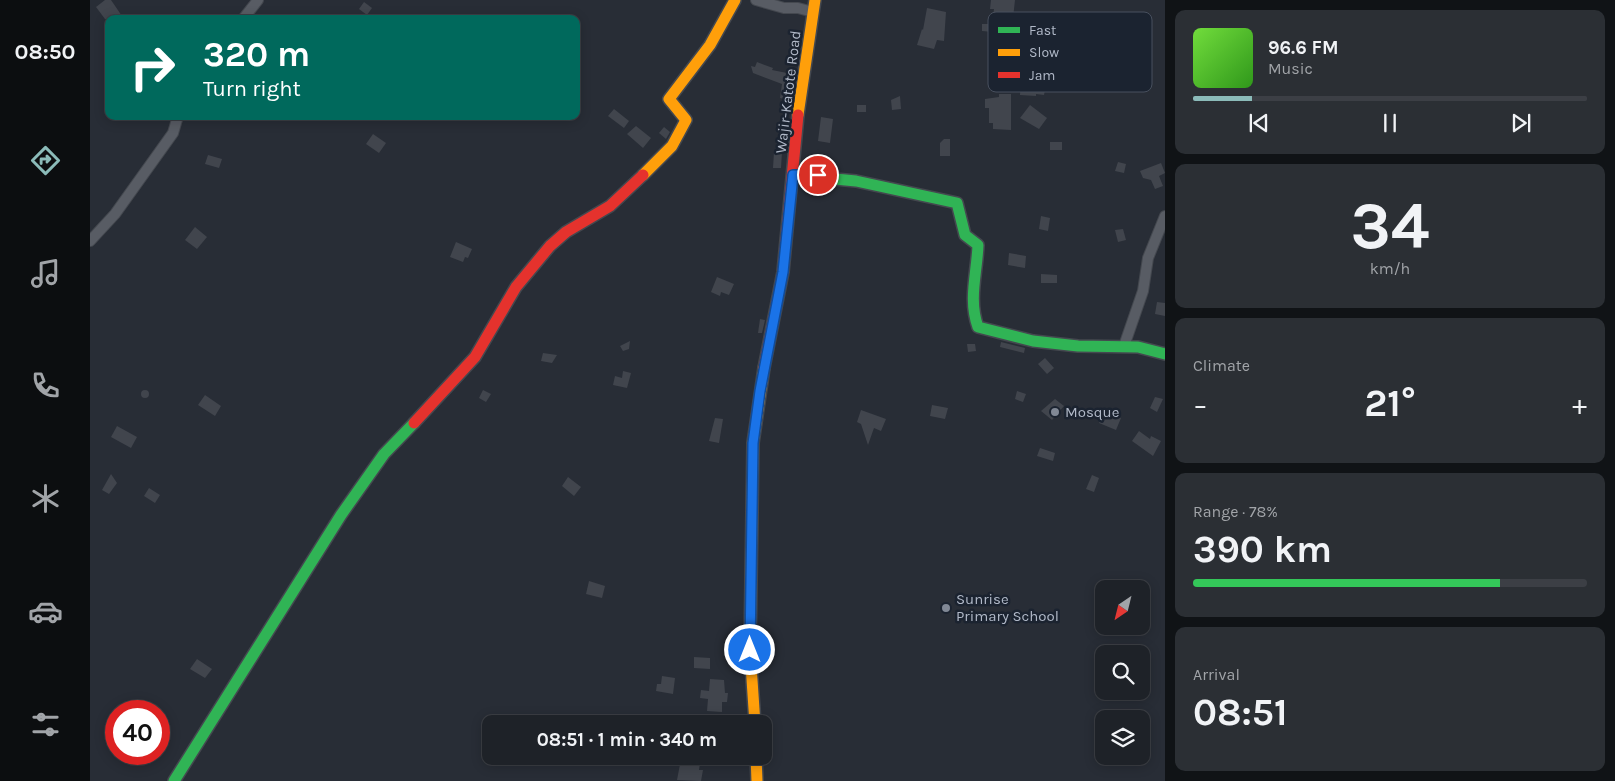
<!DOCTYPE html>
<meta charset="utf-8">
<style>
body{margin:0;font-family:Karla,sans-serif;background:#2b2f34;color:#f1f3f6;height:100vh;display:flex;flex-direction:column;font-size:19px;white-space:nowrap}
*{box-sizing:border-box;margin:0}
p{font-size:16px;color:#a1a4a8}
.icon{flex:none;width:28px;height:28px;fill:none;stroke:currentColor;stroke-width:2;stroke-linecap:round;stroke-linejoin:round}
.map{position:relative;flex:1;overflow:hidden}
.side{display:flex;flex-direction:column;gap:10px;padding:10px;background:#101316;width:450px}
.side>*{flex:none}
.banner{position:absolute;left:15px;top:15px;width:475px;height:105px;border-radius:10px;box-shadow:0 2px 12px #0003,0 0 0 1px #3c3f45;background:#00695c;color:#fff;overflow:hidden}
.needle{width:32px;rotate:215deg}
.controls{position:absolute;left:1005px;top:580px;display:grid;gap:10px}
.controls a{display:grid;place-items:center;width:55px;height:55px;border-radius:10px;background:#1e2228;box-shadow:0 2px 12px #0003,0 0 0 1px #3c3f45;font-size:25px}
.speed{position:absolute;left:15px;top:700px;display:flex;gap:10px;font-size:25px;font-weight:700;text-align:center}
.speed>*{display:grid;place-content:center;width:65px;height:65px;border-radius:50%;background:#1e2228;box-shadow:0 2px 12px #0003,0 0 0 1px #3c3f45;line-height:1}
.speed .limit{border:8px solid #d22;background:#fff;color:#111}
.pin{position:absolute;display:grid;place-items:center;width:42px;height:42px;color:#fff;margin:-21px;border:2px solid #fff;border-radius:50%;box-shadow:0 1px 5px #0007}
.me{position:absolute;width:55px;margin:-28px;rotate:0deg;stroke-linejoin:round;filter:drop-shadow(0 0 4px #0008)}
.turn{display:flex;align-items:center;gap:18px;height:105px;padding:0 15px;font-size:22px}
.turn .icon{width:65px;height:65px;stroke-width:2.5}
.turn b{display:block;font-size:35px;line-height:42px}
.big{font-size:38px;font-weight:700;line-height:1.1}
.side .widget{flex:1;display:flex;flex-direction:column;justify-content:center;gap:8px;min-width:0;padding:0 18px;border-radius:10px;background:#2b2f34}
.side .dial{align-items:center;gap:0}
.dial b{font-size:65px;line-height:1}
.song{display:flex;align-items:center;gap:15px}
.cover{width:60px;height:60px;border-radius:8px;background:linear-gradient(135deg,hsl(100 70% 55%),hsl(110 70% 35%))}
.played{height:5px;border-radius:2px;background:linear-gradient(90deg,#8bbbb9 15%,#3c3f45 15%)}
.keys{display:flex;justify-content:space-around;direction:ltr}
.heat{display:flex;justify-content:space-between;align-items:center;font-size:28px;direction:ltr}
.charge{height:8px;border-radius:4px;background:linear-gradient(90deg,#34c759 78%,#3c3f45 0)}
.trip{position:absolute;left:392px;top:715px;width:290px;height:50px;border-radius:10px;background:#1e2228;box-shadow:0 2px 12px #0003,0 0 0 1px #3c3f45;font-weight:700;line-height:50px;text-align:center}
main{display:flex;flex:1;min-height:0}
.tabs{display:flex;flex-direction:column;width:90px;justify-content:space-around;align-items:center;background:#0c0e10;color:#a1a4a8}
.tabs .icon{width:35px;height:35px}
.tabs .current{color:#8bbbb9}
.tabs b{font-size:22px;color:#f1f3f6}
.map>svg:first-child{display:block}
.building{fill:#41454d}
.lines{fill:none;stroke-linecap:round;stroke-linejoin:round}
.street-casing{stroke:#44484f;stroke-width:12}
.fast-casing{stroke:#44484f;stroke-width:14}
.slow-casing{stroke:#44484f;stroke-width:14}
.jam-casing{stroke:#44484f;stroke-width:14}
.street{stroke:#585c64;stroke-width:10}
.fast{stroke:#30b455;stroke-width:11}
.slow{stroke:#ff9f0a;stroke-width:11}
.jam{stroke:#e5322d;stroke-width:11}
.route-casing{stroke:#114b97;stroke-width:12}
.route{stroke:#1a73e8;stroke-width:9}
.poi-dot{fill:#818895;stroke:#1b2330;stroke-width:2}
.labels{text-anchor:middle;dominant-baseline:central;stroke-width:5;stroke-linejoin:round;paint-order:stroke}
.street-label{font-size:15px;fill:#b1b9c8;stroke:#1b2330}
.poi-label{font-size:15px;fill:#b1b9c8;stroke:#1b2330;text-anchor:start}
.key{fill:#1b2330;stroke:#48505e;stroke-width:1}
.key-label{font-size:14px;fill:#b1b9c8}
</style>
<main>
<nav class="tabs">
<b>08:50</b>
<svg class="icon current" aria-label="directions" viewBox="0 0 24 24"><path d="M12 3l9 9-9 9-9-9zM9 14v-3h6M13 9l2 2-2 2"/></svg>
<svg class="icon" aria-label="music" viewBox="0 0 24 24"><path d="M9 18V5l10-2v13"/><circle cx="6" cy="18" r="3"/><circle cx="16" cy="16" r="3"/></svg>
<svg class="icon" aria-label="phone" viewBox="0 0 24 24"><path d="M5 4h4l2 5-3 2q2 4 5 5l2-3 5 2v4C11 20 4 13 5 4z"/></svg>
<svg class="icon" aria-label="climate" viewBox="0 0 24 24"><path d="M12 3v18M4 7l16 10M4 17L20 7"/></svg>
<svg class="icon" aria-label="car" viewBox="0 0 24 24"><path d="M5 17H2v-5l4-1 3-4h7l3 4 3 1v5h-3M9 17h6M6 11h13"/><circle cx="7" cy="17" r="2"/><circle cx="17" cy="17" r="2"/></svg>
<svg class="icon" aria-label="filters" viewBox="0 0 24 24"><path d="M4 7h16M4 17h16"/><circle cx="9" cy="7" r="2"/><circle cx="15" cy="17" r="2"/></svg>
</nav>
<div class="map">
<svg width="1075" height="781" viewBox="0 0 1075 781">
<rect width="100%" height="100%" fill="#282d36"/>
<g class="building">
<polygon points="15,0 21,0 34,19 15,19 6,7"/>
<polygon points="901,0 925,0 922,27 925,27 925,60 905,59 905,54 902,54 903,32 892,31 892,24 902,24 904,9 900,9"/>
<polygon points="274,2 282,8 277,15 269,9"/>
<polygon points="837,8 856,12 854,41 847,40 844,49 827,45 832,29 833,30"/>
<polygon points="941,57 965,58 964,69 970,70 968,90 955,90 954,95 946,94 946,96 930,95 931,74 922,74 923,62 941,63"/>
<polygon points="667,62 683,68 682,70 702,74 698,100 690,98 692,84 663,73 661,66 665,67"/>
<polygon points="909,94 921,94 921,130 903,129 903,123 899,123 899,108 895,108 895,99 909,97"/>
<polygon points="810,96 811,109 802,110 801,100"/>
<rect x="767" y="105" width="9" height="7"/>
<polygon points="940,105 957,118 949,129 930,118"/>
<polygon points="524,109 539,121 534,128 518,116"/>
<polygon points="731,117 743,119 740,143 728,141"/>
<polygon points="546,126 561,138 553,148 537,134"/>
<polygon points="574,127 580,132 576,139 569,133"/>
<polygon points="283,134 296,143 289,153 276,144"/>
<polygon points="854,139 860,139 860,156 850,156 850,143"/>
<rect x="960" y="142" width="12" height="8"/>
<polygon points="684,152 692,152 691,168 683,168"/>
<polygon points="118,155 132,159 129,168 115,164"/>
<polygon points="1028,162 1036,164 1034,173 1025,171"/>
<polygon points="1071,163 1075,173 1069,176 1073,186 1065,189 1061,180 1053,178 1050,171"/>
<polygon points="951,216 960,218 958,231 949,229"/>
<polygon points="105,227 117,237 107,249 95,240"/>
<polygon points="1033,229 1036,240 1028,242 1025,230"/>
<polygon points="366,242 382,249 378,258 375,257 373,262 360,257"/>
<polygon points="919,253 936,256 935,268 918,265"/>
<polygon points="951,274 967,275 967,283 951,283"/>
<polygon points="627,277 644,284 639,295 631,292 630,296 621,292"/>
<polygon points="1067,302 1075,303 1075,316 1065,314"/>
<polygon points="670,319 675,320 672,333 668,333"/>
<polygon points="540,341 539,349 533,351 530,346"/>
<polygon points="911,342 935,348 934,353 910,347"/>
<polygon points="877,344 885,344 886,351 878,352"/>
<polygon points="453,353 467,355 462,363 451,361"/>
<polygon points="955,358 964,368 957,374 948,364"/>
<polygon points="533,371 541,373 537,388 523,385 525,376 532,378"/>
<circle cx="55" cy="394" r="4"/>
<polygon points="393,390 401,394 396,402 389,398"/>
<polygon points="927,391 936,394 933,402 925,399"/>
<polygon points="115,395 131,406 125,416 108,405"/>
<polygon points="1065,397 1073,399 1067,412 1060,408"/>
<polygon points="965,399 974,406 962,420 951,411"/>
<polygon points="842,405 858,408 855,419 840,416"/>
<polygon points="771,410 796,419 791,431 784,428 778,445 771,424 767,422"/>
<polygon points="1015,411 1031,418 1026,430 1009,423"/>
<polygon points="625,418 633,419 629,443 619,441"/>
<polygon points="27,426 47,437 41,448 21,437"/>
<polygon points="1049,431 1060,439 1061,436 1071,441 1063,456 1042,441"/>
<polygon points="950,448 965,453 963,461 947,456"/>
<polygon points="21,474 27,483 19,494 12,490"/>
<polygon points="1002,475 1009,478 1004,492 996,489"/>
<polygon points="478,477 491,487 484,496 472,486"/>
<polygon points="59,488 70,495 65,503 54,496"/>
<polygon points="499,581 515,586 512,598 496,594"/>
<polygon points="604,657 620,658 620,669 604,668"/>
<polygon points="107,659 122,669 115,678 100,669"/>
<polygon points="572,676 585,678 583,694 566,691 567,684 571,684"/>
<polygon points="620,679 634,680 635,693 638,693 637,702 632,702 632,712 617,711 618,699 610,698 611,690 619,691"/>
<polygon points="591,759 610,763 609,770 613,770 611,781 587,780"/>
</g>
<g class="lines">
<g class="street-casing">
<g id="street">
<polyline points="666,0 694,8 708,8 723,12"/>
<polyline points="153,19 168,0"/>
<polyline points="0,241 25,214 83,133 88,116"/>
<polyline points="1034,346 1053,291 1058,258 1075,216"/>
</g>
</g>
<g class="fast-casing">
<g id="fast">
<path d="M703 175 766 181 867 203 875 235 888 245C887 273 878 300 888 327L943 341 988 346 1048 347 1075 354"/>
<polyline points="84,781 251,515 294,454 324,423"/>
</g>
</g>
<g class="slow-casing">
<g id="slow">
<polyline points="708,115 725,0"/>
<polyline points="553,175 582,146 596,120 579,99 620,45 645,0"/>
<polyline points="665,724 660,650 663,443 674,368"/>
<polyline points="666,756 667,781"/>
</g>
</g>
<g class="jam-casing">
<g id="jam">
<polyline points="674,368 693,272 708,115"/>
<polyline points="324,423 385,357 426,287 460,246 476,232 520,206 553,175"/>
</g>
</g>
<use href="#street" class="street"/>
<use href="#fast" class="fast"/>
<use href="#slow" class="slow"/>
<use href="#jam" class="jam"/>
</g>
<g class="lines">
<g class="route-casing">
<polyline id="route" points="660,650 663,443 670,391 693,272 703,175 728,175"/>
</g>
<use href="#route" class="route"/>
</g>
<g class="poi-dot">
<circle cx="965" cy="412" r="5"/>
<circle cx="856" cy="608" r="5"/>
</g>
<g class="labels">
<g class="street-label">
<text transform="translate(698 92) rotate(-83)">Wajir-Katote Road</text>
</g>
<g class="poi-label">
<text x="975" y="412">Mosque</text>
<text x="866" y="599">Sunrise<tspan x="866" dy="17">Primary School</tspan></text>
</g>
</g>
<rect x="898" y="12" width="164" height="80" rx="8" class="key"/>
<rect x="908" y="27" width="22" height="6" fill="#30b455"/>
<rect x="908" y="49" width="22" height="7" fill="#ff9f0a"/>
<rect x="908" y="72" width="22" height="6" fill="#e5322d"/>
<g class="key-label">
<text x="939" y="35">Fast</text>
<text x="939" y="57">Slow</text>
<text x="939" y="80">Jam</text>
</g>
</svg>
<div class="controls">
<a><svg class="needle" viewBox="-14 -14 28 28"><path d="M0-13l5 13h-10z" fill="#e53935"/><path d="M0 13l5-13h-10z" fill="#a1a4a8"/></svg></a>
<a><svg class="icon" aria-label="search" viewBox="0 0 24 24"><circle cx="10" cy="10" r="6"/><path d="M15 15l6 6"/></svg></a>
<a><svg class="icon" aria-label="layers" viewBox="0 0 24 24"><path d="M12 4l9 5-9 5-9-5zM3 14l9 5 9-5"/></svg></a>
</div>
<div class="speed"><div class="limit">40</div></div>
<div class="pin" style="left:728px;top:175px;background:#d93025"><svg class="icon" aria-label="arrive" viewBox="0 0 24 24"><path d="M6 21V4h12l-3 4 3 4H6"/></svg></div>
<svg class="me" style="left:660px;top:650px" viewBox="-20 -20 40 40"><circle r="17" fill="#1a73e8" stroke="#fff" stroke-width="3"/><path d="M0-11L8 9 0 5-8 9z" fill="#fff"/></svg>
<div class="trip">08:51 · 1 min · 340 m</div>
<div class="banner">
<div class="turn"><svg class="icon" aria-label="right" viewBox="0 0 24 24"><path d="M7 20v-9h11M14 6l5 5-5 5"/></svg><div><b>320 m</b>Turn right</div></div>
</div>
</div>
<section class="side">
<div class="widget">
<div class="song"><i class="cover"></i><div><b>96.6 FM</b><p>Music</p></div></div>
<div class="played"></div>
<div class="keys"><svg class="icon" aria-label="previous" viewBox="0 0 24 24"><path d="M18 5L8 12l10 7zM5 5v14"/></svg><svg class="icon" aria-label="pause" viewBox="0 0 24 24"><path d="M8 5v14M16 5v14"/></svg><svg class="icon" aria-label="next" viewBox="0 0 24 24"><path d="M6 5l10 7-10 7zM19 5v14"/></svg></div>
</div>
<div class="widget dial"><b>34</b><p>km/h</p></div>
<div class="widget"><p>Climate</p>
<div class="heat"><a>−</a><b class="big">21°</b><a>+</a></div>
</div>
<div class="widget"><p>Range · 78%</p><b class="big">390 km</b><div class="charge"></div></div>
<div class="widget"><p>Arrival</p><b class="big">08:51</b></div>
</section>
</main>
